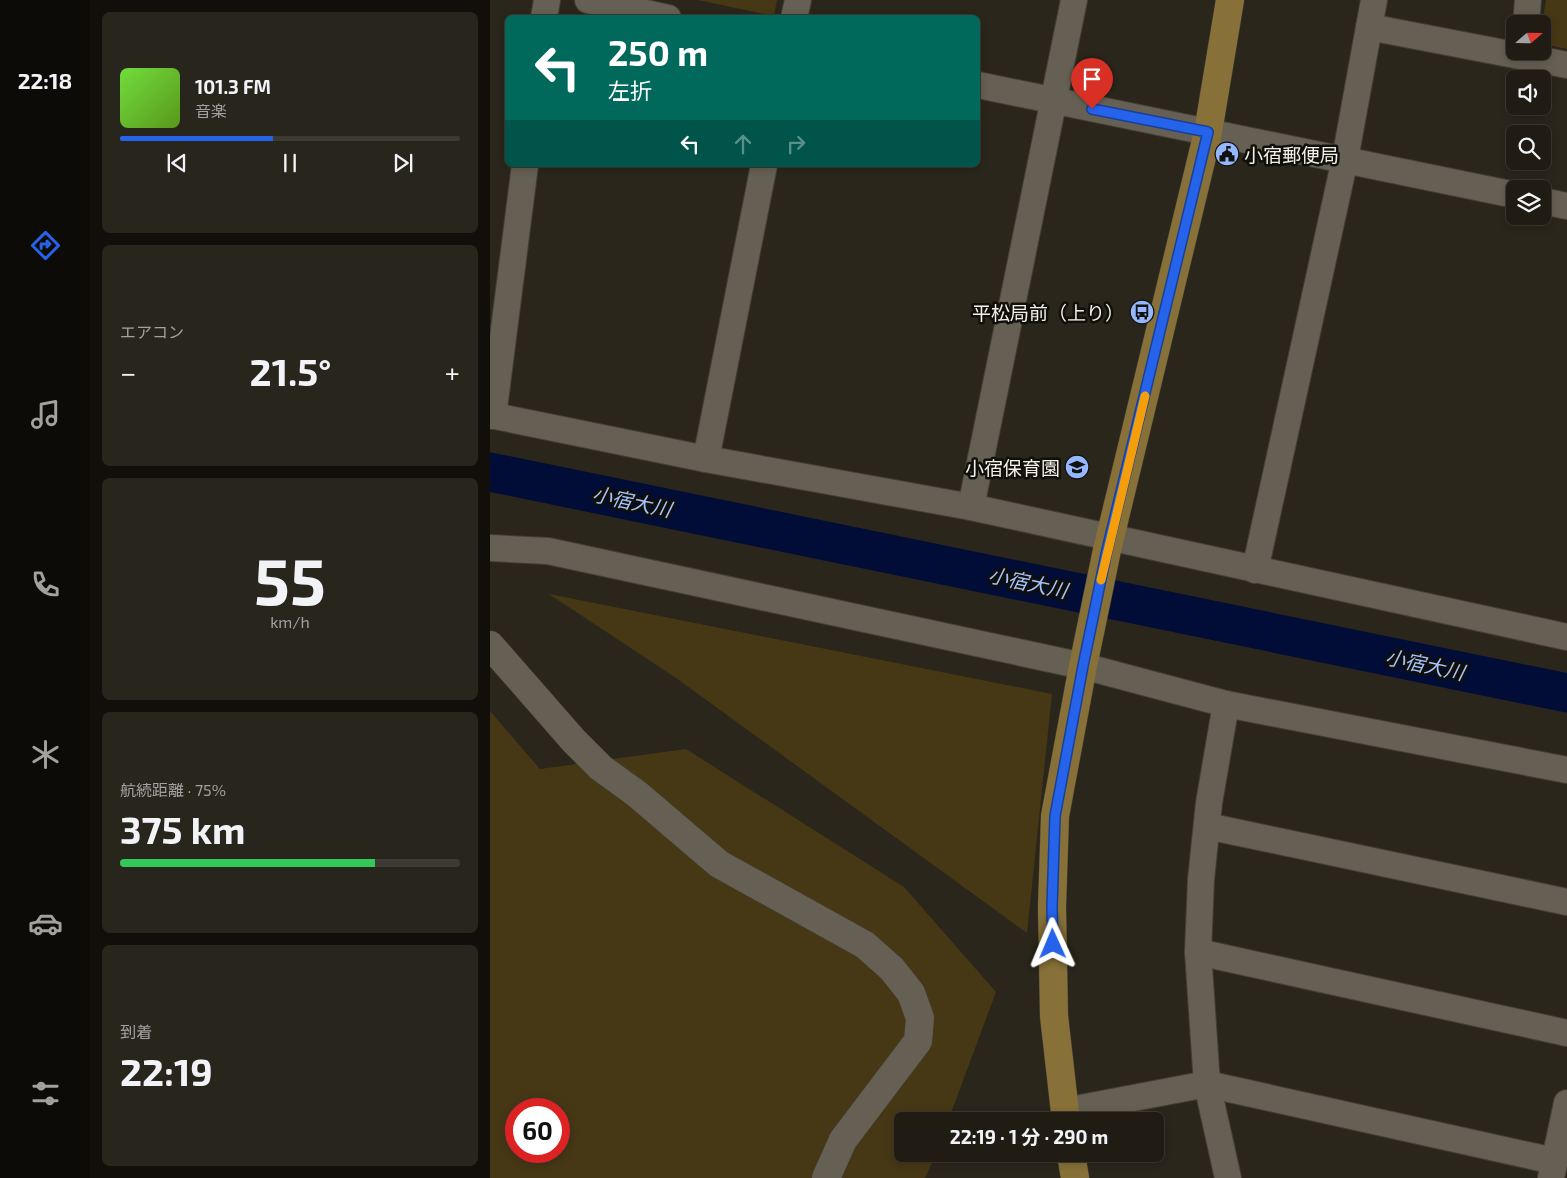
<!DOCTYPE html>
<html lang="ja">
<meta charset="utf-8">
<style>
body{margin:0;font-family:"Exo 2","Noto Sans JP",sans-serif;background:#28251d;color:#f1f3f6;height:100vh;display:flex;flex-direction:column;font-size:19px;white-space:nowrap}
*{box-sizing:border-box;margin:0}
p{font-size:16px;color:#a2a1a0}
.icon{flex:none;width:28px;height:28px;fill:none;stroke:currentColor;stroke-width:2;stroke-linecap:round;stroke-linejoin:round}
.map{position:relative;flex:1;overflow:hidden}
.panel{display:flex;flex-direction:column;gap:12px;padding:12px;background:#120f0b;width:400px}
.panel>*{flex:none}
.top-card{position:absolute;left:15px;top:15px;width:475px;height:152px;border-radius:8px;box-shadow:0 2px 8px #0003,0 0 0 1px #3d3a34;background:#00695c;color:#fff;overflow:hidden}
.needle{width:32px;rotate:70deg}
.tools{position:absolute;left:1016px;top:15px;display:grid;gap:10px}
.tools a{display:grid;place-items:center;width:45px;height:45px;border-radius:8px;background:#201c14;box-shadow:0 2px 8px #0003,0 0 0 1px #3d3a34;font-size:25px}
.speed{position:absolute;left:15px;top:1098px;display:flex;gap:10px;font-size:25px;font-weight:700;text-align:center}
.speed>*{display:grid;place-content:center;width:65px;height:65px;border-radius:50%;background:#201c14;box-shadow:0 2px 8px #0003,0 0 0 1px #3d3a34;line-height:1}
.speed .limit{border:8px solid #d22;background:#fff;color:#111}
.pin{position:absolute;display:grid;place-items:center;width:42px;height:42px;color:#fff;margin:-51px -21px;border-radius:50% 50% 50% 0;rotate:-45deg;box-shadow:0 0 5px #0007}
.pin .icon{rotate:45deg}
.me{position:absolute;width:55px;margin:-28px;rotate:359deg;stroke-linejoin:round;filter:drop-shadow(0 0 4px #0008)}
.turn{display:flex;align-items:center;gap:18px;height:105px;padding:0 20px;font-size:22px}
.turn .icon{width:65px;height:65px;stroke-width:2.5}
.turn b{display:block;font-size:35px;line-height:42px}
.lanes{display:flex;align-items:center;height:48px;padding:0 20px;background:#0003;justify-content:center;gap:25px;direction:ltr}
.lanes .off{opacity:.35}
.big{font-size:38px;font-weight:700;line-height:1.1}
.panel .card{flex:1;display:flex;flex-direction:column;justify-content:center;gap:8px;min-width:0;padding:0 18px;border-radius:8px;background:#28251d}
.panel .dial{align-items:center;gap:0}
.dial b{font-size:65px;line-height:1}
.song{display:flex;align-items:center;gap:15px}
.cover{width:60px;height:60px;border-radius:8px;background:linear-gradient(135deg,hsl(100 70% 55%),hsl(90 70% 35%))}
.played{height:5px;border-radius:2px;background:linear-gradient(90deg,#2563eb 45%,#3d3a34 45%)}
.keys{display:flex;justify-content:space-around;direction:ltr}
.heat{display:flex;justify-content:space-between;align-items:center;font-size:28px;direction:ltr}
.charge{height:8px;border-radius:4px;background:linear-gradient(90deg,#34c759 75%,#3d3a34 0)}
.trip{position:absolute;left:404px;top:1112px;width:270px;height:50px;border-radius:8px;background:#201c14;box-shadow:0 2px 8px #0003,0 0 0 1px #3d3a34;font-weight:700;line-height:50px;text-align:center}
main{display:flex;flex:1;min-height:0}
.tab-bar{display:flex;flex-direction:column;width:90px;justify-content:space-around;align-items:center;background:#0d0b08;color:#a2a1a0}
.tab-bar .icon{width:35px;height:35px}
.tab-bar .on{color:#2563eb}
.tab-bar b{font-size:22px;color:#f1f3f6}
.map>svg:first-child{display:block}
.green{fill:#463815;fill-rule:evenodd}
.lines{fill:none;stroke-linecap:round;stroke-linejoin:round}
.river{stroke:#020d37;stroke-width:39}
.minor-casing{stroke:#444037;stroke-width:28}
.tertiary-casing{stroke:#444037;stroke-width:29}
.primary-casing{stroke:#444037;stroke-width:29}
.minor{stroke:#656053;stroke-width:26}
.tertiary{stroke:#656053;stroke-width:28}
.primary{stroke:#877138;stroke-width:28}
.route-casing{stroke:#184099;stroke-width:12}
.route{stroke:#2563eb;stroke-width:9}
.slow{stroke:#f59e0b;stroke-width:9}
.labels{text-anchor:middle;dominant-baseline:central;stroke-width:5;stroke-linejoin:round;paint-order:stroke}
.poi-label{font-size:19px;fill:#f3f0e9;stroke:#110f0a;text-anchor:end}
.water-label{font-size:20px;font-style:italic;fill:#a4c2fe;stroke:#110f0a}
</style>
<main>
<nav class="tab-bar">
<b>22:18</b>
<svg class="icon on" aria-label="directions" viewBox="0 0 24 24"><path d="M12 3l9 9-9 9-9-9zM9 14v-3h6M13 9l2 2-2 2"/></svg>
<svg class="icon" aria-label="music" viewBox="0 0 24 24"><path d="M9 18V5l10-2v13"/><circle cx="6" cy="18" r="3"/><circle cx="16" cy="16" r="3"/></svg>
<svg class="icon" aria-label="phone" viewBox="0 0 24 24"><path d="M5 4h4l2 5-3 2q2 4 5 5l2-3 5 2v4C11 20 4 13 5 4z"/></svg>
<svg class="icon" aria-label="climate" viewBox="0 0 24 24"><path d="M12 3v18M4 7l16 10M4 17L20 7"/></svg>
<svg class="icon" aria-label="car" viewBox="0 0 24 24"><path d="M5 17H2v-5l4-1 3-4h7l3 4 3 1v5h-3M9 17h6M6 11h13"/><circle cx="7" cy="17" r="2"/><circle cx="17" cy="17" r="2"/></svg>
<svg class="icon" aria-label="filters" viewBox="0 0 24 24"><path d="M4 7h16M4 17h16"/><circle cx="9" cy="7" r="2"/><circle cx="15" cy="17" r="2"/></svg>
</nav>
<section class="panel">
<div class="card">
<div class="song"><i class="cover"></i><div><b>101.3 FM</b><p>音楽</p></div></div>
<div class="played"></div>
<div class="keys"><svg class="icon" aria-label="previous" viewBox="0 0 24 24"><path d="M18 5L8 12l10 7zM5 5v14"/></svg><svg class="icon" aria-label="pause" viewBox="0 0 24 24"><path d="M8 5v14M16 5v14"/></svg><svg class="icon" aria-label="next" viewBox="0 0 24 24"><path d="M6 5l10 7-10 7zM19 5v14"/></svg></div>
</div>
<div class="card"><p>エアコン</p>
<div class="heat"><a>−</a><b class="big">21.5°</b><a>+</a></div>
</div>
<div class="card dial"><b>55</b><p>km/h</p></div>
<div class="card"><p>航続距離 · 75%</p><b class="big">375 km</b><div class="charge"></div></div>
<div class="card"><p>到着</p><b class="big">22:19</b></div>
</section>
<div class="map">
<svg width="1077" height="1178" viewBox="0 0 1077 1178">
<rect width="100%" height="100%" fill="#2a261b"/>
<g class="green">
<polygon points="208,0 287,0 284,16"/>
<polygon points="1056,0 1077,0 1077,49 1053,44 1052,24"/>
<polygon points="59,594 562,694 537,933 186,678"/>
<path d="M0 711 50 769 196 749 414 887 506 992 458 1121H412V1154H446L435 1178H0ZM26 1109H69V1151H26Z"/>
</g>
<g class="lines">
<polyline class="river" points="0,472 1077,693"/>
<g class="minor-casing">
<g id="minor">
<polyline points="98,0 178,18"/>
<polyline points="54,18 57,0"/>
<polyline points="304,18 308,0"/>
<polyline points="1036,24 1038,0"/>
<polyline points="879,27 1077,65"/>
<polyline points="488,85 1025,195"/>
<polyline points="1052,201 1077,206"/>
<polyline points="0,415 216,459 481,507 1077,637"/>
<polyline points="3,416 35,165"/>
<polyline points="216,459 274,165"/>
<polyline points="481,507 584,0"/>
<polyline points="0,548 58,551 593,666 736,704 1077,770"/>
<polyline points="765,570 855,159 884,0"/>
<polyline points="736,704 719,803 711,879 708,952 717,1084 738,1178"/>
<polyline points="717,826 1077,902"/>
<polyline points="708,952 1077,1033"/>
<polyline points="575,1111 717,1084 1064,1161"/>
<polyline points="1061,1178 1077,1103"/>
</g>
</g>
<g class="tertiary-casing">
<polyline id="tertiary" points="0,645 84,741 111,768 147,794 229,864 375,945 402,969 421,993 430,1018 428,1041 353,1140 336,1178"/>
</g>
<g class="primary-casing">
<g id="primary">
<polyline points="576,1121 564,1016 562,907 565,816 593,666 617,550 718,132 740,0"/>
<polyline points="581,1154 585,1178"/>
</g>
</g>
<use href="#minor" class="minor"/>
<use href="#tertiary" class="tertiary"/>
<use href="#primary" class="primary"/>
</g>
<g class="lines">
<g class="route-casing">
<polyline id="route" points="563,944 562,907 565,816 593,666 617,550 718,132 602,109"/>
</g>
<use href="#route" class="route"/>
<polyline class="slow" points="611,580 655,396"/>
</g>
<defs>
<g id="civic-disc" transform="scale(1.25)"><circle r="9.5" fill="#94b7fd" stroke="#110f0a"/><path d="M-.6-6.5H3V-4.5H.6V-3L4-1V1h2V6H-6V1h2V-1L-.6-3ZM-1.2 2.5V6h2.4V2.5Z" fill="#111"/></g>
<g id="bus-disc" transform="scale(1.25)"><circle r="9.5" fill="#94b7fd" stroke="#110f0a"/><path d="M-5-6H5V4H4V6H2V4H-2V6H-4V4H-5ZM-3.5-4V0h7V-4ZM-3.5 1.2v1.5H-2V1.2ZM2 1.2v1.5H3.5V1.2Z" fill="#111"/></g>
<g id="school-disc" transform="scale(1.25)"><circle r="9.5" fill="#94b7fd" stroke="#110f0a"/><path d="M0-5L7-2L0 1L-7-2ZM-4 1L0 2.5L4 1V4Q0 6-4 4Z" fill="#111"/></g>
</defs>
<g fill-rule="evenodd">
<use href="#civic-disc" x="737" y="154"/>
<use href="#bus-disc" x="652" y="312"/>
<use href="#school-disc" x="587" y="467"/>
</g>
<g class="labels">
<g class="poi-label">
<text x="754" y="154" text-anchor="start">小宿郵便局</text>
<text x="634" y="312">平松局前（上り）</text>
<text x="570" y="467">小宿保育園</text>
</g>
<g class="water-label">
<text transform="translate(142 501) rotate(12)">小宿大川</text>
<text transform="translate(538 582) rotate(12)">小宿大川</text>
<text transform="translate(935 664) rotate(12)">小宿大川</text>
</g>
</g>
</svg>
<div class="tools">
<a><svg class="needle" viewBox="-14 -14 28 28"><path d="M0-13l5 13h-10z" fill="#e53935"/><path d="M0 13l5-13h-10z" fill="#a2a1a0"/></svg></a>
<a><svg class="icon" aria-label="sound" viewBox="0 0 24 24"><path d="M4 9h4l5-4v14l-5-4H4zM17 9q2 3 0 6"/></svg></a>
<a><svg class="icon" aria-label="search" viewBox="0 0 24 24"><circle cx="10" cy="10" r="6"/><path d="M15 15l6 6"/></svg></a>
<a><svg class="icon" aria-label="layers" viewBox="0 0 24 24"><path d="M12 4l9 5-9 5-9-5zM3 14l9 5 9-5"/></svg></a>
</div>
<div class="speed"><div class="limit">60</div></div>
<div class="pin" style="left:602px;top:109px;background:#d93025"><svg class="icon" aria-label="arrive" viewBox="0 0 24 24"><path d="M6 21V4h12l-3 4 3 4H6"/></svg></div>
<svg class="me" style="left:563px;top:944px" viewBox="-20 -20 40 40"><path d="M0-17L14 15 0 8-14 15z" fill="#2563eb" stroke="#fff" stroke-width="4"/></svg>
<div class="trip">22:19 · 1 分 · 290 m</div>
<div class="top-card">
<div class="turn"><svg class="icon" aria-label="left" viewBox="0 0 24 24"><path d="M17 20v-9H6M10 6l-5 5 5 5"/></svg><div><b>250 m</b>左折</div></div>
<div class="lanes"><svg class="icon" aria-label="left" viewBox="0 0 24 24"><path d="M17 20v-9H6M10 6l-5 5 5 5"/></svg><svg class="icon off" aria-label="ahead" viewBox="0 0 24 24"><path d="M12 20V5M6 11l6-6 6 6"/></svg><svg class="icon off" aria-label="right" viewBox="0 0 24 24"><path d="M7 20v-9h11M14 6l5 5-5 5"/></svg></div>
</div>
</div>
</main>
